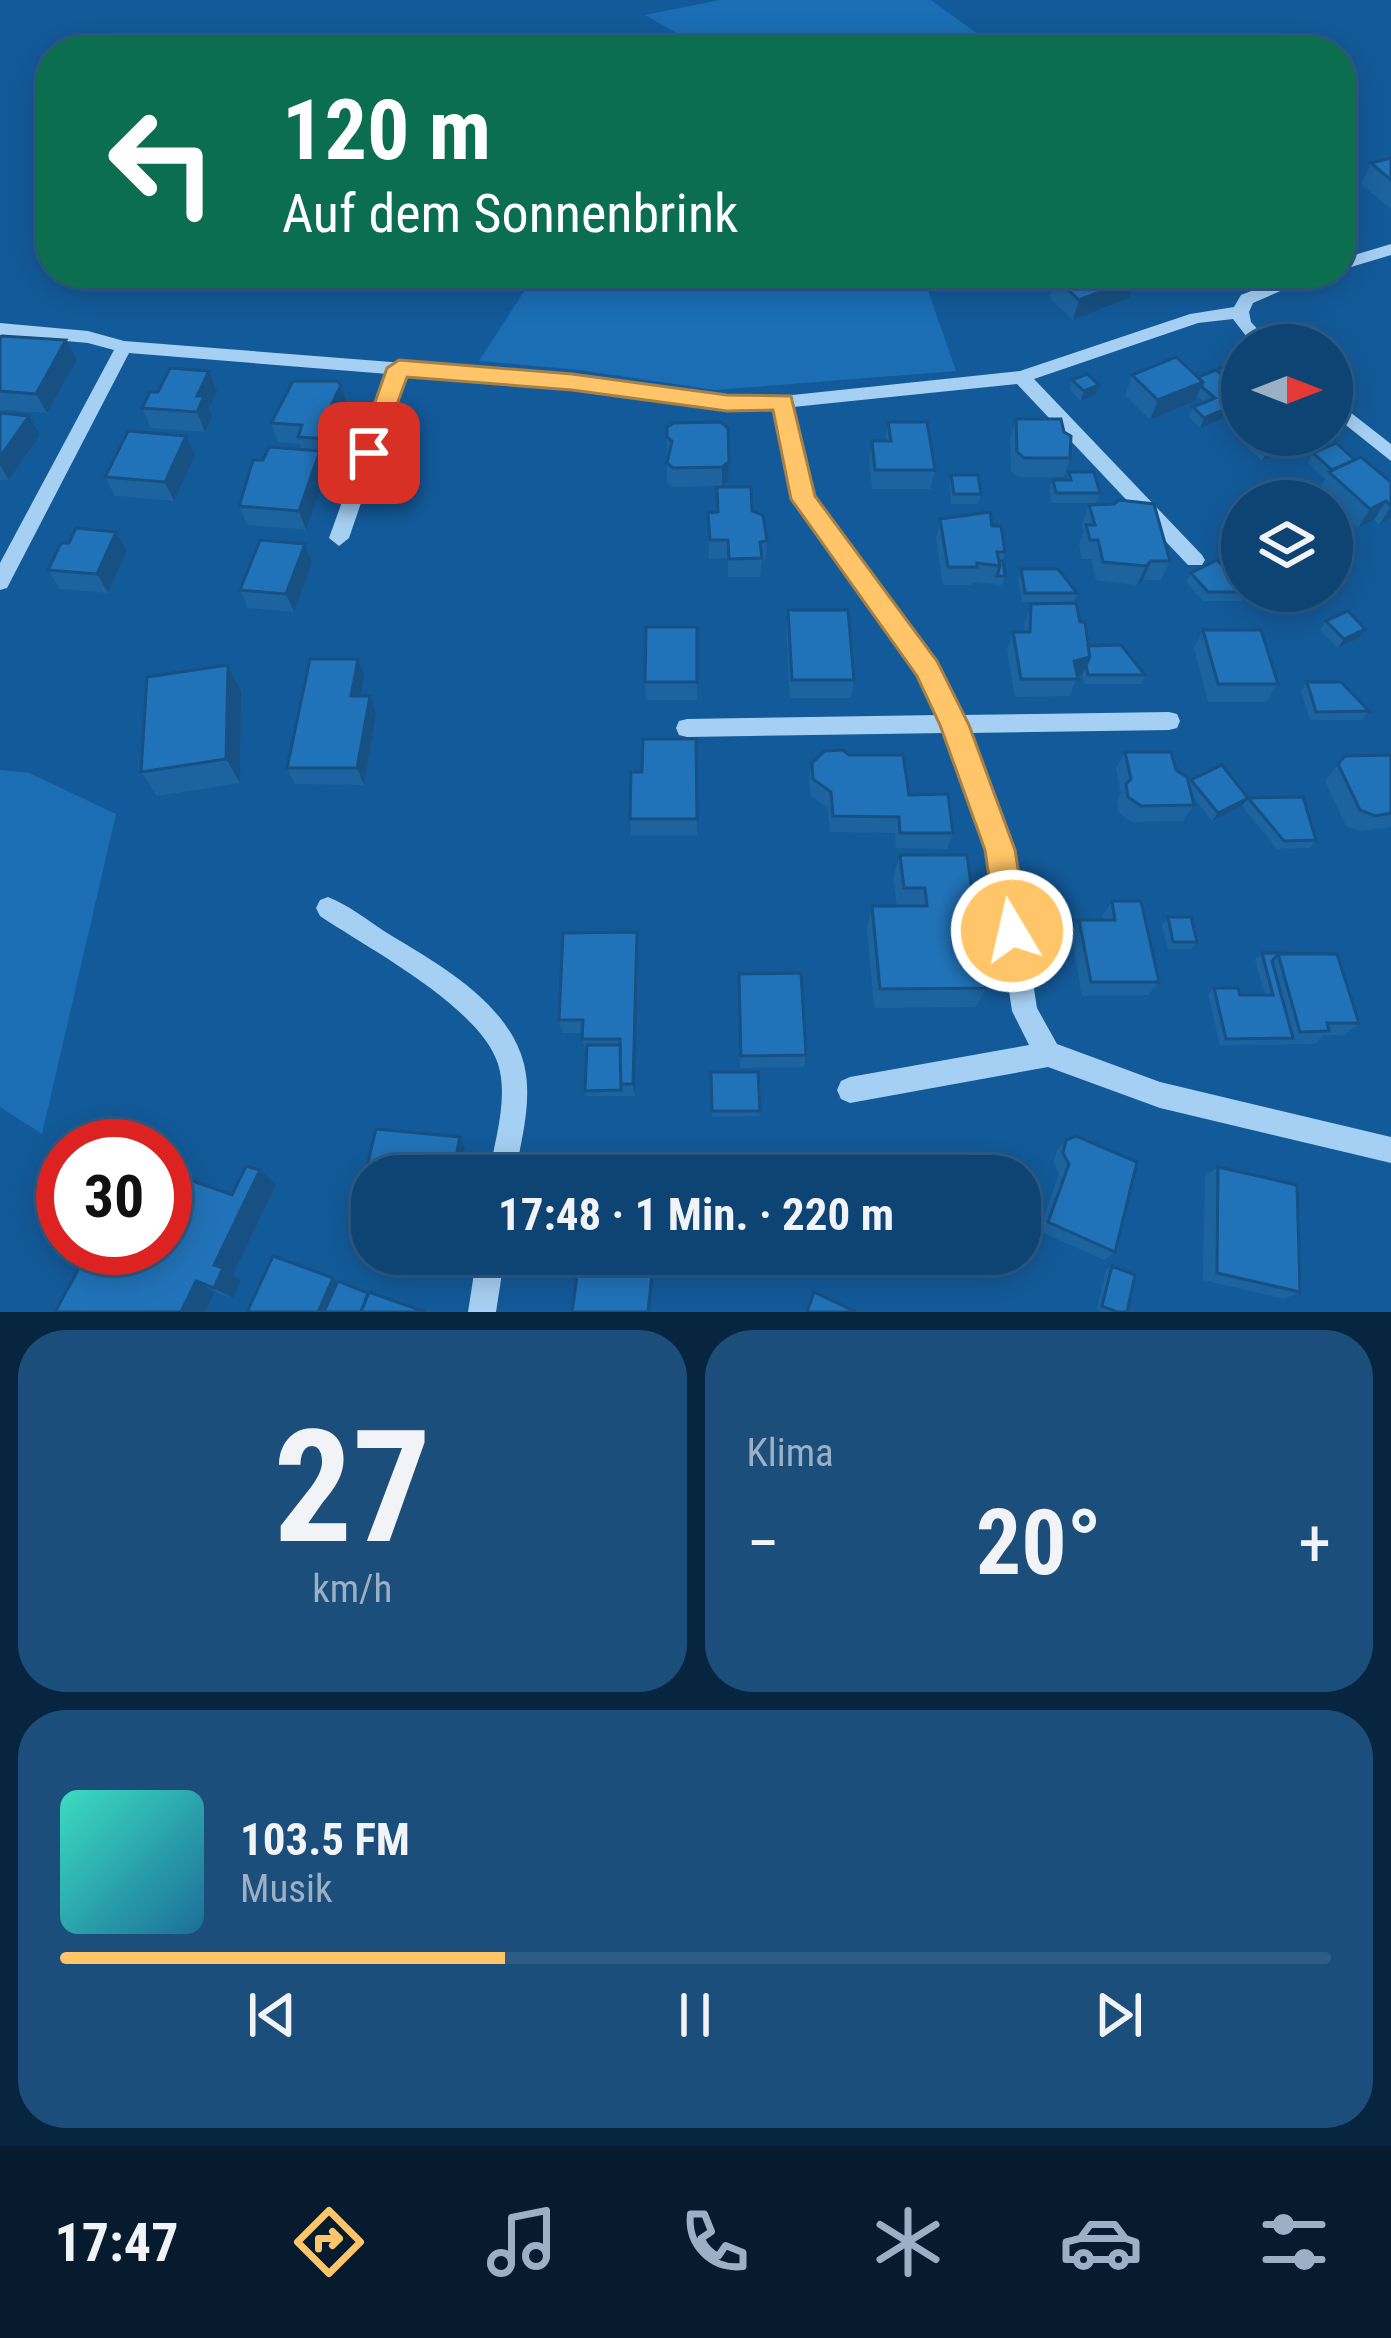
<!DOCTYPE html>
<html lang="de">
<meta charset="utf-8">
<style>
body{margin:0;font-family:"Roboto Condensed",sans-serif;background:#1c4e7c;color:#f1f3f6;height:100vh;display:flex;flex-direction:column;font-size:45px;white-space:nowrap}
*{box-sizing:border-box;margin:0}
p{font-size:39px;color:#9bb0c5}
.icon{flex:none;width:66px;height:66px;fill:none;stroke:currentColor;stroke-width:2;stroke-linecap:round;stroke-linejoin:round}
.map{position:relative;height:1312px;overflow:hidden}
.details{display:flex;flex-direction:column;gap:18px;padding:18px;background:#082540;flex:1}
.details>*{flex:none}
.top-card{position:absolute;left:36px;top:36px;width:1320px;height:252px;border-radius:48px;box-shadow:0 6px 30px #0003,0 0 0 3px #2e5c86;background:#0b6e4f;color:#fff;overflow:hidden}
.needle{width:78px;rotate:90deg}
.controls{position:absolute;left:1221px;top:324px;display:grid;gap:24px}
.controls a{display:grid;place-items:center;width:132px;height:132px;border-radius:50%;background:#0e4474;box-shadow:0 6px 30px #0003,0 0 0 3px #2e5c86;font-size:60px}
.speed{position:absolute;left:36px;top:1119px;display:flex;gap:24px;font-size:60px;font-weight:700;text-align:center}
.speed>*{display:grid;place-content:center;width:156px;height:156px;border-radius:50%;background:#0e4474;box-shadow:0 6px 30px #0003,0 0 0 3px #2e5c86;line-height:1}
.speed .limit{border:18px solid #d22;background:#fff;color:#111}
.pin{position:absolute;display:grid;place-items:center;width:102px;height:102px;color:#fff;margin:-51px;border-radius:24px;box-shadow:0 6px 18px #0006}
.me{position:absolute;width:132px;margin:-66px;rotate:351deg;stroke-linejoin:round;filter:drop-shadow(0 0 9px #0008)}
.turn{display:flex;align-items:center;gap:42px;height:252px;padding:0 48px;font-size:54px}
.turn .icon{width:156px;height:156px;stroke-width:2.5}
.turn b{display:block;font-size:84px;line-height:102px}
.big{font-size:90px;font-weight:700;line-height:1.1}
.details .widget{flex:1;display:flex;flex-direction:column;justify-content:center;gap:18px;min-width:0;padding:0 42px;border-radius:48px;background:#1c4e7c}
.details .dial{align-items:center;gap:0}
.dial b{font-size:156px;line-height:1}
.song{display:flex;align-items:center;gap:36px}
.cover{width:144px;height:144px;border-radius:18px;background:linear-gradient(135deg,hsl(170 70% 55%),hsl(200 70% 35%))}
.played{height:12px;border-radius:6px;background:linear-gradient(90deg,#ffc568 35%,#2e5c86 35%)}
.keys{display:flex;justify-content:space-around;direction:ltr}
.heat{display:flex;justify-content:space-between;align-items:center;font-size:66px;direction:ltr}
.details .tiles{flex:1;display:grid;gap:18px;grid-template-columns:1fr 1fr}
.widget:last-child{grid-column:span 2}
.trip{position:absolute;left:351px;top:1155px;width:690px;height:120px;border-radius:48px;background:#0e4474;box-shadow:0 6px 30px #0003,0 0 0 3px #2e5c86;font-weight:700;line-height:120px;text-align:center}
.dock{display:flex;height:192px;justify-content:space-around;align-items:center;background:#061b2e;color:#9bb0c5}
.dock .icon{width:84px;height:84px}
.dock .current{color:#ffc568}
.dock b{font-size:54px;color:#f1f3f6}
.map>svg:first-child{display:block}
.green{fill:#1b6eb4}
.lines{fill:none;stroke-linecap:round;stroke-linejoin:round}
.minor{fill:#a6d0f3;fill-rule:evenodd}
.wall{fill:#1c639f}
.shaded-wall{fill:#175082}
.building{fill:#2173b9;stroke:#175082;stroke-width:3}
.route{fill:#ffc568;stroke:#a68044;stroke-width:3}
</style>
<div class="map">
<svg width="1391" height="1312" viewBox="0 0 1391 1312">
<rect width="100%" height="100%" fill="#135a9a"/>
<g class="green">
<polygon points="720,0 931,0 1001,51 680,51 685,38 645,15"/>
<polygon points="536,273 922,273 956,371 715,390 580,370 479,361"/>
<polygon points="0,770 29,773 116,814 42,1134 0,1107"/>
</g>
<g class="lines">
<g class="minor">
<polygon points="1391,244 1391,255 1341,270 1341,259"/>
<polygon points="1298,273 1322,273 1253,303 1249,312 1251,322 1272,345 1253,345 1233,319 1198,323 1034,379 1202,555 1205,560 1202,565 1188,565 1017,384 793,407 812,497 935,663 959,715 1169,712 1177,714 1180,721 1177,728 1169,730 968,733 987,776 1012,851 1037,1008 1057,1044 1160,1082 1391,1137 1391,1163 1160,1108 1048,1067 850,1103 841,1099 837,1090 841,1081 850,1077 1029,1045 1012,1011 988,851 965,776 946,733 687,737 679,735 676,728 679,721 687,719 938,715 920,674 793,499 775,409 727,409 571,388 405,375 349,538 339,546 329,538 388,374 129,353 7,588 0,590 0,563 114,350 88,343 0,335 0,323 88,331 124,341 571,376 727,397 783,396 1020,371 1190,314 1234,307 1241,295"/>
<polygon points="1332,398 1391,444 1391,461 1332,414"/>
<path d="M328 897C348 905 366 919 384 931 436 963 508 1001 524 1064 533 1101 521 1140 515 1176H489C494 1142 509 1099 498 1064 480 1007 369 949 320 916L316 908 320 900Z"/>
<polygon points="477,1254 505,1254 496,1312 468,1312"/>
</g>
</g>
<g class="wall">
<polygon points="1391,158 1391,209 1361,184 1371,163"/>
<polygon points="1065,273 1132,273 1131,274 1136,278 1129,298 1073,320 1050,299 1056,278 1064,275"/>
<polygon points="0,339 77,360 47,413 0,410"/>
<polygon points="1242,359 1230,382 1200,428 1189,417 1193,407 1204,402 1197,396 1195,401 1150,420 1125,395 1132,375 1198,377 1218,372 1220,368"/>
<polygon points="209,371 217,391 209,409 212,416 205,432 151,428 142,408 158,392"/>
<polygon points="1072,380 1095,395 1081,401 1069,389"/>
<polygon points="341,385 347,405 338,424 341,434 332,458 322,457 327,470 306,530 247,525 239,506 263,460 302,450 300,444 278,442 271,423"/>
<polygon points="0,413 29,416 40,435 9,480 0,480"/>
<polygon points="1016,419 1070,458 1064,477 1018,477 1011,471 1010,439"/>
<polygon points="888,422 935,470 930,489 872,489 869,460 872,441 885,441"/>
<polygon points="667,427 729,462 728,481 722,486 673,487 667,482"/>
<polygon points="1242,435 1308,435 1304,441 1262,461 1240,440"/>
<polygon points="186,436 195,455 174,501 115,496 105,477"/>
<polygon points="1313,453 1355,460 1391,482 1391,518 1389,520 1379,525 1374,520 1358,528 1332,504 1332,501 1328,501 1318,491 1325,479 1308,463"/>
<polygon points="1069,472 1100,493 1096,503 1052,503 1049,489 1053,480 1067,480"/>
<polygon points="951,475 981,494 978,504 951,504 949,485"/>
<polygon points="717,487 752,511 767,541 766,560 762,560 760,577 728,577 728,558 709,559 708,513 717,513"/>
<polygon points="1089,505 1170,561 1161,580 1143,580 1137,585 1096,580 1091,559 1082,559 1079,544 1084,531 1082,524"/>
<polygon points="940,519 992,522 1005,552 1003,561 1005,576 1002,585 973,582 972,585 943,585 936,538"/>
<polygon points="116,532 127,550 108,593 60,589 48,570 69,543"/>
<polygon points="305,544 312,563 294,612 248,608 240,590"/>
<polygon points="1021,569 1077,593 1074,602 1022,602 1018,579"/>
<polygon points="1191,573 1247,592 1242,601 1203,601 1186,582"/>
<polygon points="1031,604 1080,622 1088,646 1145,675 1141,684 1084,684 1082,674 1077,676 1070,696 1015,697 1007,650 1013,632 1024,632 1025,622"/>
<polygon points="788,610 854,680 851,698 790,698 786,628"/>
<polygon points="1326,621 1365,629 1359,638 1338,648 1320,630"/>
<polygon points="697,627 697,700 646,700 645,682"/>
<polygon points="1203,630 1278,684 1266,702 1208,702 1194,648"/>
<polygon points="358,659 364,676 361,696 376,714 364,785 295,784 287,768"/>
<polygon points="228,665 241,691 240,783 157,796 141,772"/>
<polygon points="1307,682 1369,711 1362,720 1310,720 1301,691"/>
<polygon points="696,739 697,835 631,835 630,819 642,772"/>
<polygon points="1125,752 1178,771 1188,784 1191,780 1248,798 1316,840 1310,848 1277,849 1242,806 1212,821 1191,794 1194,805 1183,821 1131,822 1119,813 1117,801 1121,793 1116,768"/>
<polygon points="849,755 909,795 953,833 947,849 896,848 895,833 830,832 828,808 811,796 809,779 812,763"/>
<polygon points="1391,755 1391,827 1360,831 1346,826 1325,781 1345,756"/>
<polygon points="900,855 967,855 986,988 976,1007 874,1008 867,928 872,906 897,906 893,877"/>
<polygon points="1112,901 1159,982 1148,995 1082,996 1071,934 1079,920 1103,920 1102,916"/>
<polygon points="1168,917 1197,942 1191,949 1168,949 1162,925"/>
<polygon points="638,946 635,1096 586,1096 586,1051 582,1039 583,1033 562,1033 559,1020"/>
<polygon points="1262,953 1328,953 1359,1023 1344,1035 1324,1035 1315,1044 1220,1045 1208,994 1214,988 1240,995 1265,995 1255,960"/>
<polygon points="739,974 806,1055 804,1067 740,1068"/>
<polygon points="711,1072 760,1111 759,1116 712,1117"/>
<polygon points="1066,1140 1115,1252 1104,1260 1039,1231 1059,1174 1054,1163 1057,1150"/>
<polygon points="1218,1167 1300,1292 1284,1299 1203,1280 1205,1176"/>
<polygon points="260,1170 276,1185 233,1274 241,1280 233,1298 215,1292 205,1312 55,1312 83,1262 58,1249 232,1195"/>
<polygon points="373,1254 447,1254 445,1267 379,1260"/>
<polygon points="1112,1266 1127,1312 1103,1312 1097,1309 1106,1269"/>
</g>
<g class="shaded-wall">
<polygon points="1136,278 1129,298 1073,320 1079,300"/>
<polygon points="66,340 77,360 47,413 36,394"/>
<polygon points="1242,369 1242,377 1224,385 1228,375"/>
<polygon points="209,371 217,391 209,409 212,416 205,432 197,412 197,396"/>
<polygon points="1203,382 1195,401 1150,420 1158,400"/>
<polygon points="341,385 347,405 338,424 341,434 332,458 326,439 327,414"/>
<polygon points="1099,385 1095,395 1081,401 1084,391"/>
<polygon points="1242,402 1242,410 1200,428 1204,418"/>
<polygon points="29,416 40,435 9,480 0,465 0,457"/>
<polygon points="1285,435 1308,435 1304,441 1262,461 1272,441"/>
<polygon points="186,436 195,455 174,501 165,482"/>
<polygon points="320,451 327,470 306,530 299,511"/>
<polygon points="729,462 728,481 722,486 722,467"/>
<polygon points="1386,501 1374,520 1358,528 1370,509"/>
<polygon points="1391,507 1391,518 1379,525 1386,514"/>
<polygon points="116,532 127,550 108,593 97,574"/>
<polygon points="305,544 312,563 294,612 286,594"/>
<polygon points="1151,561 1143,580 1137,585 1146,566"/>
<polygon points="1365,629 1359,638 1338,648 1344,639"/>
<polygon points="1090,657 1082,675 1067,678 1074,661"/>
<polygon points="358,659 364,676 358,714 351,696"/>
<polygon points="228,665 241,691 240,783 226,759"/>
<polygon points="370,696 376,714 364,785 357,768"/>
<polygon points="1248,798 1242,806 1212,821 1218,813"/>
<polygon points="637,932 638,946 635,1096 633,1084"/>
<polygon points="460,1137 465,1148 460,1176 452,1176"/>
<polygon points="260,1170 276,1185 233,1274 241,1280 233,1298 214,1288 214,1265"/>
<polygon points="439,1254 447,1254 445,1267 438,1259"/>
<polygon points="654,1254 656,1254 650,1312 648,1312"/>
<polygon points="333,1278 342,1285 331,1312 318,1312"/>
<polygon points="196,1281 215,1292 205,1312 181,1312"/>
</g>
<g class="building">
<polygon points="1391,158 1391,180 1371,163"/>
<polygon points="1070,273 1130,273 1136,278 1079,300 1056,278"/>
<polygon points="2,336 66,340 36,394 0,391 0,339"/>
<polygon points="1176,357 1203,382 1158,400 1132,375"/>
<polygon points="1242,359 1242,369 1228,375 1220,368"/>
<polygon points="170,368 209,371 197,396 204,396 197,412 142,408 150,392 158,392"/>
<polygon points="1216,370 1242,393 1242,402 1204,418 1193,407 1215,398 1201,386 1203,382 1198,377"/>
<polygon points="1087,374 1099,385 1084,391 1072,380"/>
<polygon points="293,381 337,381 341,385 327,414 335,415 326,439 298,437 302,425 271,423"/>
<polygon points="0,413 29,416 0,457"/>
<polygon points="1016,419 1061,419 1064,432 1071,436 1070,458 1024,458 1017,452"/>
<polygon points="721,422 728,428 729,462 722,467 673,468 667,463 672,441 667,437 667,427 674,423"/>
<polygon points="888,422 927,422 935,470 875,470 872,441 891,441"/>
<polygon points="128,431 186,436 165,482 105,477"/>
<polygon points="1265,435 1285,435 1272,441"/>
<polygon points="1336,443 1355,460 1332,470 1313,453"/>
<polygon points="269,447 320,451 299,511 239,506 253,460 263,460"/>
<polygon points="1361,457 1391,482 1391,506 1386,501 1370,509 1329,472"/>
<polygon points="1069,472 1094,472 1100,493 1056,493 1053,480 1071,480"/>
<polygon points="951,475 978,475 981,494 954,494"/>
<polygon points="717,487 751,487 752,511 763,515 767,541 760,542 762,558 729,559 728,540 710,540 708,513 718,512"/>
<polygon points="1119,500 1154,504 1170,561 1151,561 1146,566 1103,562 1098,540 1090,540 1086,525 1095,525 1089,505 1114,504"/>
<polygon points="990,512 992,526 1001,526 1005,552 997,552 1000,566 977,563 977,567 948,567 940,519"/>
<polygon points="76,528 116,532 97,574 48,570 61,543 69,543"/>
<polygon points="260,540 305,544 286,594 240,590"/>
<polygon points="1217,560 1242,586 1242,591 1247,592 1208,592 1191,573"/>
<polygon points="999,561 1003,561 1005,576 997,576 1000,566"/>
<polygon points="1021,569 1058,569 1077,593 1025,593"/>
<polygon points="1076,603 1080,622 1085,622 1090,657 1074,661 1078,679 1021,679 1013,632 1030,632 1031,604"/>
<polygon points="788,610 848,610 854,680 792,680"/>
<polygon points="1348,611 1365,629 1344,639 1326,621"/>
<polygon points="646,627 697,627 697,682 645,682"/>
<polygon points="1203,630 1261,630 1278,684 1218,684"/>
<polygon points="1121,645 1145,675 1088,675 1086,665 1090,657 1088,646"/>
<polygon points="310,659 358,659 351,696 370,696 357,768 287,768"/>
<polygon points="228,665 226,759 141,772 147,677"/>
<polygon points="1307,682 1341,682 1369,711 1316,712"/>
<polygon points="643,739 696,739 697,819 630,819 631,772 642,772"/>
<polygon points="843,750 849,755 903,755 909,795 948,794 953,833 900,833 899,817 833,816 831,792 813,779 812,763 825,751"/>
<polygon points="1125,752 1171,752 1176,770 1187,777 1194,805 1141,806 1128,797 1126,784 1131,779"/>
<polygon points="1391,755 1391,813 1375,816 1360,810 1338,764 1345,756"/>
<polygon points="1222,765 1248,798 1218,813 1191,780"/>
<polygon points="1303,797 1316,840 1284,841 1248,798"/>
<polygon points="900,855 967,855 986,988 880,989 872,906 927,906 925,888 904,888"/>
<polygon points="1112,901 1141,901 1159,982 1091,982 1079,920 1115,920"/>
<polygon points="1168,917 1191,917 1197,942 1173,942"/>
<polygon points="637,932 633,1084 620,1084 620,1039 582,1039 583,1020 559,1020 563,933"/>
<polygon points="1262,953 1328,954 1278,954 1272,961 1293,1038 1226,1039 1214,988 1238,988 1240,995 1273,995"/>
<polygon points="1278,954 1337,954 1359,1023 1327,1023 1329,1031 1300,1032"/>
<polygon points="801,973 806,1055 741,1056 739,974"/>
<polygon points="587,1045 620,1045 621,1090 585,1091"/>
<polygon points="711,1072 758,1072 760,1111 712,1111"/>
<polygon points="376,1129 460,1137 452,1176 372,1176 372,1184 363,1183"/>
<polygon points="1076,1136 1137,1162 1115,1252 1048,1222 1069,1164 1063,1153 1066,1140"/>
<polygon points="246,1166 260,1170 214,1265 223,1268 214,1288 196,1281 181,1312 55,1312 84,1259 58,1249 63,1240 63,1248 165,1248 165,1171 232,1195"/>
<polygon points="1218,1167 1297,1185 1300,1292 1217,1273"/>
<polygon points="389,1254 439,1254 438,1259"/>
<polygon points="580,1254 654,1254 648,1312 572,1312"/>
<polygon points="273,1256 333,1278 318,1312 247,1312"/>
<polygon points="1112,1266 1135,1275 1127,1312 1117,1312 1102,1306"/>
<polygon points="338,1281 368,1293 361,1312 324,1312"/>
<polygon points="369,1292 425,1312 361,1312"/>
<polygon points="814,1292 856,1312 807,1312"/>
</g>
<polygon class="route" points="399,360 572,374 727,395 791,396 815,496 937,661 969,725 1015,850 1028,931 1023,941 1012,945 1001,941 997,931 985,850 940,725 917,676 791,499 773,410 727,411 572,390 407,377 377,459 360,459 357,453 387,368"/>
</svg>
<div class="controls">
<a><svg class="needle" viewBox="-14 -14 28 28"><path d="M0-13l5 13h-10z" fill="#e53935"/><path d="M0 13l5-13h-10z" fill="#9bb0c5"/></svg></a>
<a><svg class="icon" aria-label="layers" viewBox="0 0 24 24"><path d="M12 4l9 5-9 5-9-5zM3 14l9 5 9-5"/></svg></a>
</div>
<div class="speed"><div class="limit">30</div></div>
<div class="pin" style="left:369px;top:453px;background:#d93025"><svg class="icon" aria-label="arrive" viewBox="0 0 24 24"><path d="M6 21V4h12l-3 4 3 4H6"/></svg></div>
<svg class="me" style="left:1012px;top:931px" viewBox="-20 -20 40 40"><circle r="17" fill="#ffc568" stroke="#fff" stroke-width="3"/><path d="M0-11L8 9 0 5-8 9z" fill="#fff"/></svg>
<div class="trip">17:48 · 1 Min. · 220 m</div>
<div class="top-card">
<div class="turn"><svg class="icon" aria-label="left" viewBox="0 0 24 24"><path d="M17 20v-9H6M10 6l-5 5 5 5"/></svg><div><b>120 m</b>Auf dem Sonnenbrink</div></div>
</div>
</div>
<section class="details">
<div class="tiles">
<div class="widget dial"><b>27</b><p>km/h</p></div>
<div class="widget"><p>Klima</p>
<div class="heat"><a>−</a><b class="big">20°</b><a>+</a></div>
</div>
<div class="widget">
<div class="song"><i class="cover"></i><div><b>103.5 FM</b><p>Musik</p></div></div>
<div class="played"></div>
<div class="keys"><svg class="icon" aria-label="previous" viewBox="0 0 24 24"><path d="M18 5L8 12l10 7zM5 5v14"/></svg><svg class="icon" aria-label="pause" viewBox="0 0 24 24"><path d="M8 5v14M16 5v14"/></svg><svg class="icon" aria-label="next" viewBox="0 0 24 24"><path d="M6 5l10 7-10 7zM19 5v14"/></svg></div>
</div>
</div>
</section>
<nav class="dock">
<b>17:47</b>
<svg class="icon current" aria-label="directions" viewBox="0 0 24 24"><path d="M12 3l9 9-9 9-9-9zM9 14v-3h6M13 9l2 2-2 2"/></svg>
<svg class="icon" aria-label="music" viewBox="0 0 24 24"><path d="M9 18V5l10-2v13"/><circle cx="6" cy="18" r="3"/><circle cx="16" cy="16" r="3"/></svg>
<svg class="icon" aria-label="phone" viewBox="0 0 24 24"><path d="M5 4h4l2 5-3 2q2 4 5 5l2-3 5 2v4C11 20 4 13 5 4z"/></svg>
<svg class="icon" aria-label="climate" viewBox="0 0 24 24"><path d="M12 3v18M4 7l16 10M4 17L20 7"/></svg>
<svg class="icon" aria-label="car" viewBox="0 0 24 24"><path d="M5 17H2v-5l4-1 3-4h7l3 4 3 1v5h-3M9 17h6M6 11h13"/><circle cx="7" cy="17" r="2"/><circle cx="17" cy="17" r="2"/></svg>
<svg class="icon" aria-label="filters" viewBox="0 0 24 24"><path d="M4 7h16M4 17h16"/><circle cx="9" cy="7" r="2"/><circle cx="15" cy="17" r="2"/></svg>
</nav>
